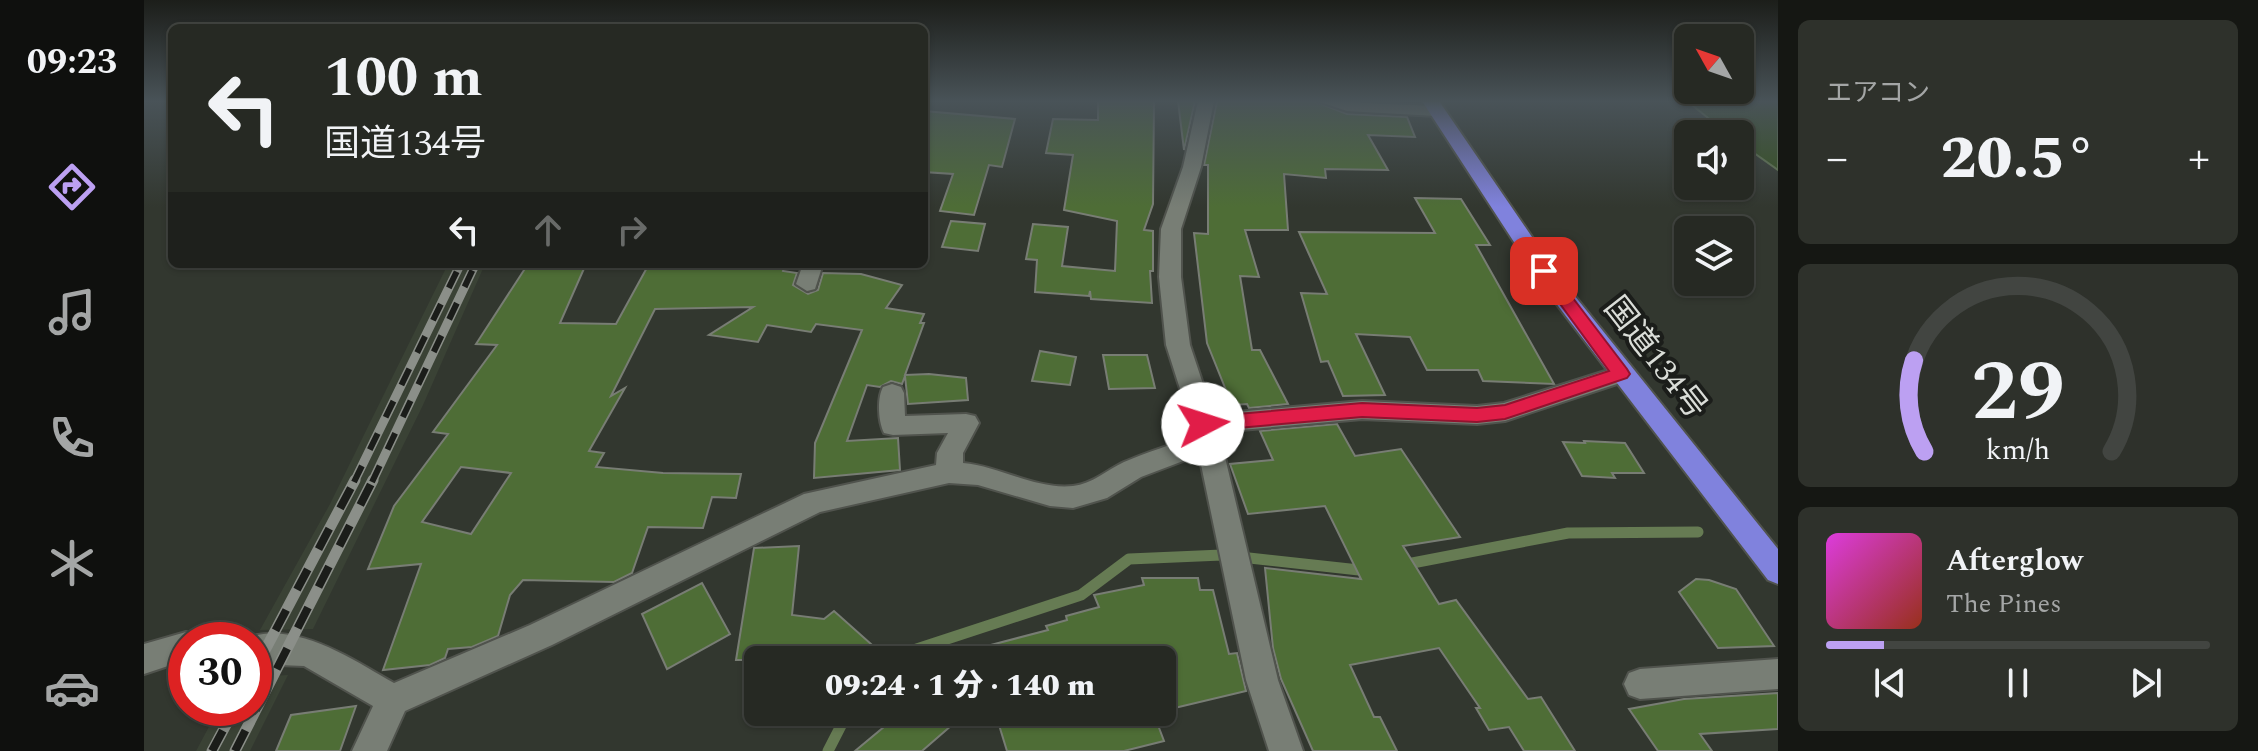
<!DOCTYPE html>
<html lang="ja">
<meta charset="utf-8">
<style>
body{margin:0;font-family:Spectral,"Noto Sans JP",serif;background:#2e312b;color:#f1f3f6;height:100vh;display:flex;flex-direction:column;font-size:30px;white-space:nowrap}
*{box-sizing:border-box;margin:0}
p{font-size:26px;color:#a4a6a6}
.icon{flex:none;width:44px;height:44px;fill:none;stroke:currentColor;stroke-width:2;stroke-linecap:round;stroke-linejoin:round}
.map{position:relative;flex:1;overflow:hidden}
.panel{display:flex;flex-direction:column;gap:20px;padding:20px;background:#151713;width:480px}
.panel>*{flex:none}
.banner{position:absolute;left:24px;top:24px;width:760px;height:244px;border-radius:12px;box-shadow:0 2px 6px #0004,0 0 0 2px #424541;background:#262923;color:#f1f3f6;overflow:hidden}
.needle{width:52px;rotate:310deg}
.buttons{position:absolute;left:1530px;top:24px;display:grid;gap:16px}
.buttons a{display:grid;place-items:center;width:80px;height:80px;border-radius:12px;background:#262923;box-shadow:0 2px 6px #0004,0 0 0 2px #424541;font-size:40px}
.speed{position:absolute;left:24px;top:622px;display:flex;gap:16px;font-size:40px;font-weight:700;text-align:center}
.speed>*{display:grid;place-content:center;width:104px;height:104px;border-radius:50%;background:#262923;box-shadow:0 2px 6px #0004,0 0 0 2px #424541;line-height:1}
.speed .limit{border:12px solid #d22;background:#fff;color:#111}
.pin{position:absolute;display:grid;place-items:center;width:68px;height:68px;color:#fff;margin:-34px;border-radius:16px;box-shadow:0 4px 12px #0006}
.me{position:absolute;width:88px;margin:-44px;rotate:85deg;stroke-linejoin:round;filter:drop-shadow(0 0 6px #0008)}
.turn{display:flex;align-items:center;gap:28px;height:168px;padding:0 24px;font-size:36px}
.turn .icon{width:104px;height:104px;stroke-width:2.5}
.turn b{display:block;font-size:56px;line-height:68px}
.lanes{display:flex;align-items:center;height:76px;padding:0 24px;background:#0003;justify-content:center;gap:40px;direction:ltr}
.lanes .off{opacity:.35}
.big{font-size:60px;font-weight:800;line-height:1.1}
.panel .card{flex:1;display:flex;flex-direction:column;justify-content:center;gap:12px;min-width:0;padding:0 28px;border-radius:12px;background:#2e312b}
.panel .dial{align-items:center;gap:0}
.dial svg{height:208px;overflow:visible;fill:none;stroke:#424541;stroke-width:7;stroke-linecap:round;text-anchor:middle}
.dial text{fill:#f1f3f6;stroke:none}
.song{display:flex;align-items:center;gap:24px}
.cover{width:96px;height:96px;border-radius:12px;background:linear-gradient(135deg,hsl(300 70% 55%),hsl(10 70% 35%))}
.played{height:8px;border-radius:4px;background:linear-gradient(90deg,#bca0f2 15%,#424541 15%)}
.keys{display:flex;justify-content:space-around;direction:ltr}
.heat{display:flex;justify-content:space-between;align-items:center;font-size:44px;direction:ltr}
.trip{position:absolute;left:600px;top:646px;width:432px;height:80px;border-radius:12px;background:#262923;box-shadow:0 2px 6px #0004,0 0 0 2px #424541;font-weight:800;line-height:80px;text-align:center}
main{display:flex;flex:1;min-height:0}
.tabs{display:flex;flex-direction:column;width:144px;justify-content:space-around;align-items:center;background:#0f100e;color:#a4a6a6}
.tabs .icon{width:56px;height:56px}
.tabs .on{color:#bca0f2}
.tabs b{font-size:36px;color:#f1f3f6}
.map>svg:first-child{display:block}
.built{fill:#3a4235}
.water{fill:#34511a;stroke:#667b53;stroke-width:2}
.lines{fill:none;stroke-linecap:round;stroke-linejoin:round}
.stream{stroke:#667b53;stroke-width:11}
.building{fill:#4e6d36;stroke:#787d74;stroke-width:2;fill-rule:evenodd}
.street-casing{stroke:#50534d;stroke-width:4}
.highway-casing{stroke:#50534d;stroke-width:4}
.street{fill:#787e75;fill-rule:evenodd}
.highway{fill:#8082dd;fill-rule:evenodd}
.rail-far2-casing{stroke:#8b8f89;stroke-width:7}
.rail-far1-casing{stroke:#8b8f89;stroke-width:9}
.rail-casing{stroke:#8b8f89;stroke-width:11}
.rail-far2{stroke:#1b1d1a;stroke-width:5;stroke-dasharray:14;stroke-linecap:butt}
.rail-far1{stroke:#1b1d1a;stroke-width:6;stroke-dasharray:18;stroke-linecap:butt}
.rail{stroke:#1b1d1a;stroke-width:8;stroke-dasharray:23;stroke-linecap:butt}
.route{fill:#e11d48;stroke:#92132f;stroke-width:2}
.labels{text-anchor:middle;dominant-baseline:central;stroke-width:8;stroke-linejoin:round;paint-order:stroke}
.street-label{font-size:32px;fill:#daddd8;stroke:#1b1d1a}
</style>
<main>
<nav class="tabs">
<b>09:23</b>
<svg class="icon on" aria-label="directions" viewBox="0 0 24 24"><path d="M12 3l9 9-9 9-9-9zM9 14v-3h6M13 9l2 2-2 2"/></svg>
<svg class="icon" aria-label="music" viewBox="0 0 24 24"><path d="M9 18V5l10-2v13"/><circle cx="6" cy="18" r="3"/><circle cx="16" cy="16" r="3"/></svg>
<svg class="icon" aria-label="phone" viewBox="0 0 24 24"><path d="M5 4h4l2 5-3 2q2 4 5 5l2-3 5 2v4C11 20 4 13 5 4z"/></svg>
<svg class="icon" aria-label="climate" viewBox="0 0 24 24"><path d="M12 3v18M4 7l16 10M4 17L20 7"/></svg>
<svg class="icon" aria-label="car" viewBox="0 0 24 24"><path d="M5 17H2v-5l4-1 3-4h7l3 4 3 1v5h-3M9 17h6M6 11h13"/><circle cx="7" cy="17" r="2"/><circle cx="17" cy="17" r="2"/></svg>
</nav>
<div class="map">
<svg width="1634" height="751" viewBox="0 0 1634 751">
<rect width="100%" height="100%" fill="#32372f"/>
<g class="built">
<polygon points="304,264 341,264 279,405 169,629 116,630 186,504"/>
<polygon points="144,675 106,751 52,751 75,708 110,708 110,677"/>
</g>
<polygon class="water" points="1543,101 1634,101 1634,170 1596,143 1596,134 1584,134"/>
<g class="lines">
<g class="stream">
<polyline points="1258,565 1424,533 1554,532"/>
<polyline points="739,660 937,595 985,559 1078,555 1224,571"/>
<polyline points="684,751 704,712"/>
</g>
</g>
<g class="building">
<polygon points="954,101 1010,101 1009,204 1000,230 1009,231 1009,271 1006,271 1008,303 947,299 946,291 945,296 891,292 893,260 882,259 889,224 924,227 918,266 971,271 973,221 920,210 929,155 902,153 909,119 954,120"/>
<polygon points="1034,101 1051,101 1040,150"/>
<polygon points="1073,101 1170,101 1203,114 1263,117 1271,137 1224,135 1244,170 1181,169 1182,178 1140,174 1144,230 1101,230 1115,277 1096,276 1108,350 1116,350 1144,404 1105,408 1103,404 1088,405 1063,343 1050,233 1064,234 1064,165 1060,165"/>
<polygon points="780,111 871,119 858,167 845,165 830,215 796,211 809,174 780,172"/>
<polygon points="1271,198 1317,199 1346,245 1332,245 1410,384 1339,381 1334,370 1283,370 1266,337 1212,334 1241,395 1199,396 1184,361 1177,362 1157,293 1183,294 1155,232 1291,233"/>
<polygon points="807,221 841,224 834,251 798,247"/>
<path d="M384 264H442L416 323 472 324 505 264H641L639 271 653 273 649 285 664 294 674 290 679 273 717 274 758 285 742 308 780 314 776 323H780L761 375 785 374 822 378 824 400 764 404 761 376 758 384 747 381 736 387 723 385 703 441 754 438 756 470 670 478 671 443 718 330 672 324 667 332 623 325 614 342 565 335 609 307 511 309 467 396 481 388 445 451 460 453 452 467 519 473 597 474 592 498 568 497 559 528 504 527 488 573 470 582 379 580 366 595 354 636 328 647 304 649 301 658 286 665 239 670 277 564 224 569 250 506 304 434 289 432 353 345 332 344ZM317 467 367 473 327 534 278 522Z"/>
<polygon points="896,351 932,357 926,385 888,381"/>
<polygon points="959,355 1003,355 1011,388 965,389"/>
<polygon points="1193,424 1211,456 1257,449 1316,537 1259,546 1295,604 1312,600 1384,699 1397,697 1431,751 1380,751 1365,727 1345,730 1332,708 1336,708 1295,648 1206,665 1230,717 1236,717 1253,751 1169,751 1137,679 1129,648 1121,568 1217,579 1181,506 1104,514 1086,464 1129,460 1116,431"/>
<polygon points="1440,441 1481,443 1500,473 1468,473 1471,478 1438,476 1419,442 1441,443"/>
<polygon points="655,546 648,615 680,619 690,611 727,644 710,660 592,660 610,548"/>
<polygon points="998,578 1054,578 1056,590 1069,590 1085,654 1093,653 1102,691 1018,711 1018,660 821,660 820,652 904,630 902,626 923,620 922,616 955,607 950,595 1000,585"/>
<polygon points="1552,579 1565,580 1592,589 1630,646 1574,648 1535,592"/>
<polygon points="558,583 586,634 523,669 498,614"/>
<polygon points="1634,693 1634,729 1556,734 1568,751 1514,751 1485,709 1540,699"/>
<polygon points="212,706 196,751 132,751 147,715"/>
<polygon points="730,712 823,712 778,751 711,751 741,726"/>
<polygon points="851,712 1009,712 1020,741 980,751 863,751"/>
</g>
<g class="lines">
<g class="street-casing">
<g id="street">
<path d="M1054 101H1070L1057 167 1037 229V277L1046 345 1069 414 1218 401 1333 406 1360 403 1477 366 1485 368 1489 374 1485 380 1361 421 1333 424 1218 419 1075 432 1134 680 1159 751H1125L1102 680 1055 455 997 477 963 498 929 508 906 506 834 485 805 483 676 512 408 645 261 711 243 751H208L229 706 160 666 110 664V640L99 639C151 619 207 659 250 683L386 625 660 494 792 465 793 453 804 433 749 435 740 433C734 421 733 398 739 387L748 384 757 387 760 393 761 416 822 414 831 416 835 423 819 453V463C855 466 892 490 929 486 948 484 963 470 980 462 1003 452 1027 445 1051 436L1022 345 1015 277 1017 229 1039 167Z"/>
<polygon points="1173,101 1292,106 1300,111 1292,116 1203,111"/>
<polygon points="659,264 679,264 671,289 663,291 652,284"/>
<polygon points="42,632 53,636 55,640 42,640 42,660 0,674 0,644"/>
<polygon points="1634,659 1634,689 1496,699 1485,695 1480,684 1485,673 1496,669"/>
</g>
</g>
<g class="highway-casing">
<polygon id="highway" points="1278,101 1295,101 1414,275 1634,549 1634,584 1624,580 1398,285"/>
</g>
<use href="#street" class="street"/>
<use href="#highway" class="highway"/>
<g class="rail-far2-casing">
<g id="rail-far2">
<polyline points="314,269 317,264"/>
<polyline points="330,269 332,264"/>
</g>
</g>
<g class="rail-far1-casing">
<g id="rail-far1">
<polyline points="210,482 315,267"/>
<polyline points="228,482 330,267"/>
</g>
</g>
<g class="rail-casing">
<g id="rail">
<polyline points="110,671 211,480"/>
<polyline points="68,751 91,708"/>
<polyline points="91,751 229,480"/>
</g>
</g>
<use href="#rail-far2" class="rail-far2"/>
<use href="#rail-far1" class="rail-far1"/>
<use href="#rail" class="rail"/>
</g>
<linearGradient id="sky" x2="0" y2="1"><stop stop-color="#1c1e1a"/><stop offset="0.49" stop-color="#495358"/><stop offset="1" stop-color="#495358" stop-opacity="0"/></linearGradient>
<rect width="1634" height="207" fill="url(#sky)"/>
<polygon class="route" points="1400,266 1406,268 1483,369 1486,374 1483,378 1361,419 1333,422 1218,417 1059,431 1049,424 1059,417 1218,403 1333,408 1361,405 1465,371 1392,271"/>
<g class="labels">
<g class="street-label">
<text transform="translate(1511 358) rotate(52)">国道134号</text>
</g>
</g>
</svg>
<div class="buttons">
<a><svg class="needle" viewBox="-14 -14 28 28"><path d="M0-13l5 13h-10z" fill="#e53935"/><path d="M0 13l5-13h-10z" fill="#a4a6a6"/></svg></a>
<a><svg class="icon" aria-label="sound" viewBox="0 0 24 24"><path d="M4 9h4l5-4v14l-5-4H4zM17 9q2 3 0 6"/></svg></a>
<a><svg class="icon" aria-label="layers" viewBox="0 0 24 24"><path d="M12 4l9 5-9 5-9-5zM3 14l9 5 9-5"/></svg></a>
</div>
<div class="speed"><div class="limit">30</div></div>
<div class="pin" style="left:1400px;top:271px;background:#d93025"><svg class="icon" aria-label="arrive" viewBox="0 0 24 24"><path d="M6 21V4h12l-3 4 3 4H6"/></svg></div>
<svg class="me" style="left:1059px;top:424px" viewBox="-20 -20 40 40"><circle r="19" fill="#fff"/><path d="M0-13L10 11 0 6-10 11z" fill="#e11d48"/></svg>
<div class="trip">09:24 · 1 分 · 140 m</div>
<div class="banner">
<div class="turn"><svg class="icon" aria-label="left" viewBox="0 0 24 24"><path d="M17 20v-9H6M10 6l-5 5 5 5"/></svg><div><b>100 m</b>国道134号</div></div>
<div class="lanes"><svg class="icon" aria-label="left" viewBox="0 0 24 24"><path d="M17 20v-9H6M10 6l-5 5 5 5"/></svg><svg class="icon off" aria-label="ahead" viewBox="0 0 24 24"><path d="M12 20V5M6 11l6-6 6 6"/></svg><svg class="icon off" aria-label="right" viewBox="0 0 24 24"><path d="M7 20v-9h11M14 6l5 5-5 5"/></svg></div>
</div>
</div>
<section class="panel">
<div class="card"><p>エアコン</p>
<div class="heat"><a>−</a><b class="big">20.5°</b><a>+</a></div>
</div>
<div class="card dial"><svg viewBox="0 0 100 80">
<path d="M14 69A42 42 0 1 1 86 69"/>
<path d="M14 69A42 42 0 0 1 10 34" stroke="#bca0f2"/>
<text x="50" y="56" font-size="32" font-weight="700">29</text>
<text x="50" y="72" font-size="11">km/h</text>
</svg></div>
<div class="card">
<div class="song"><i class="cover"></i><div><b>Afterglow</b><p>The Pines</p></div></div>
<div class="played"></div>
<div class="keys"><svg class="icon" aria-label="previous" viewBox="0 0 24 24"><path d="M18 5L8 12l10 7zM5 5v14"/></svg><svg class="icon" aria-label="pause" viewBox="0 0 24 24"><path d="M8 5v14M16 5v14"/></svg><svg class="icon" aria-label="next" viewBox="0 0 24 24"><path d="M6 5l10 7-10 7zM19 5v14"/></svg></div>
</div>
</section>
</main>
